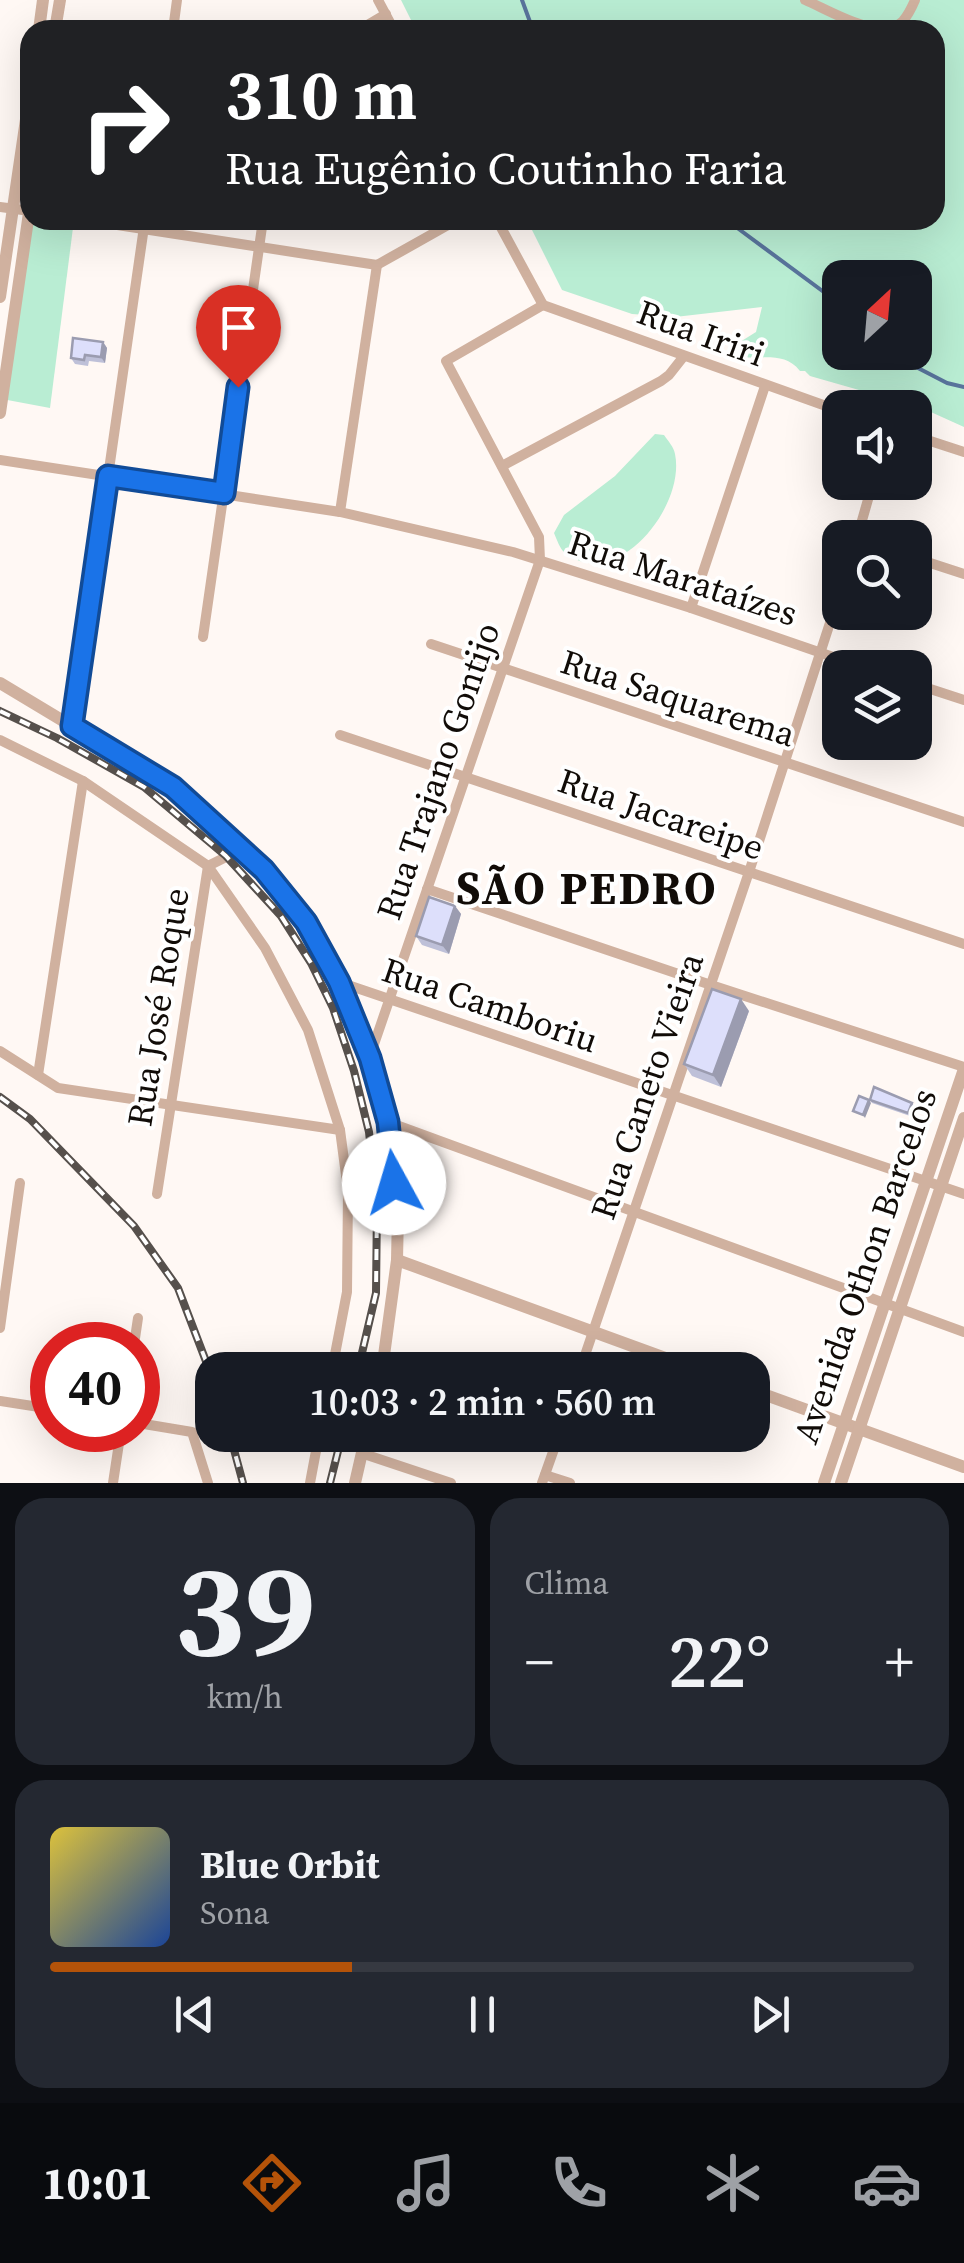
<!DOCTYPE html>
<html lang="pt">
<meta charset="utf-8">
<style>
body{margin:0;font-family:"Source Serif 4",serif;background:#242831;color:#f1f3f6;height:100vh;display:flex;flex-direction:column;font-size:38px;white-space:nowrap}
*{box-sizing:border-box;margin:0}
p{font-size:32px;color:#9ea1a6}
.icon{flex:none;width:55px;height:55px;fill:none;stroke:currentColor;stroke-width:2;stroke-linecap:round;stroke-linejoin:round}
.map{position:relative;height:1483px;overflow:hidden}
.side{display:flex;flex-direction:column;gap:15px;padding:15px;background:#0d0f14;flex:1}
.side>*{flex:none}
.hud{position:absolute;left:20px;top:20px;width:925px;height:210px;border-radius:30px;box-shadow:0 10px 40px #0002;background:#202124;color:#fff;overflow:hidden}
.needle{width:65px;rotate:26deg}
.buttons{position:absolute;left:822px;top:260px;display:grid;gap:20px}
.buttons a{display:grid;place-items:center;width:110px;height:110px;border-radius:20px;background:#171b24;box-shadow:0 10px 40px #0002;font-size:50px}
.speed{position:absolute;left:30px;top:1322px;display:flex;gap:20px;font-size:50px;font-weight:700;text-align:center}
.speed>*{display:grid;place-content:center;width:130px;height:130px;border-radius:50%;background:#171b24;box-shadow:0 10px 40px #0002;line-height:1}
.speed .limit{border:15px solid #d22;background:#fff;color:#111}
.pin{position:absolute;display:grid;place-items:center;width:85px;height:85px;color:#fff;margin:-102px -42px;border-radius:50% 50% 50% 0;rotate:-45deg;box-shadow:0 0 10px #0007}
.pin .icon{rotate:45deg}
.me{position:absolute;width:110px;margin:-55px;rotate:354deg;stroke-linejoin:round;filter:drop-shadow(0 0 8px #0008)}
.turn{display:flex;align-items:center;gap:35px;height:210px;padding:0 40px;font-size:45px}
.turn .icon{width:130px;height:130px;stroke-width:2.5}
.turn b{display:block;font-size:70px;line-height:85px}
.big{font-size:75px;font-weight:600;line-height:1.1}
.side .tile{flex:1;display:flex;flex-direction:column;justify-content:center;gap:15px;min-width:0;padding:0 35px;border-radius:30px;background:#242831}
.side .dial{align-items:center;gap:0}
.dial b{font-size:130px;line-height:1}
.song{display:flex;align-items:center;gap:30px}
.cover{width:120px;height:120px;border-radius:15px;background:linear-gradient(135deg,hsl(50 70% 55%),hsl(220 70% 35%))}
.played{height:10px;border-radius:5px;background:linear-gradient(90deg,#b45309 35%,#363941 35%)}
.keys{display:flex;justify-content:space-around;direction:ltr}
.heat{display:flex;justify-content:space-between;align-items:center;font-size:55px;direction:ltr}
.side .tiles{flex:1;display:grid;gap:15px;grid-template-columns:1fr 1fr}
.tile:last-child{grid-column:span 2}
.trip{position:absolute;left:195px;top:1352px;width:575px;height:100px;border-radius:30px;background:#171b24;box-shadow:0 10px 40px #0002;font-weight:600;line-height:100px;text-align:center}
.dock{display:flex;height:160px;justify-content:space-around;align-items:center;background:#090b0e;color:#9ea1a6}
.dock .icon{width:70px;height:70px}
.dock .current{color:#b45309}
.dock b{font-size:45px;color:#f1f3f6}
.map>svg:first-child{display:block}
.green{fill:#b9edd3;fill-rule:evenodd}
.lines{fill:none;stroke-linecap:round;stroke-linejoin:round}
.stream{stroke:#59749c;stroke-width:4}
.minor{stroke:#d0b19f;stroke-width:10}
.tertiary{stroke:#d0b19f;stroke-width:12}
.rail-casing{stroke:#56504c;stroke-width:8}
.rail{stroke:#fff;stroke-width:4;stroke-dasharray:11;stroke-linecap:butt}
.wall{fill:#bec0d8}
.shaded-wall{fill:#9b9cb0}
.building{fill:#dddffb;stroke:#9b9cb0;stroke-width:2.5}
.route-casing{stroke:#114b97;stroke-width:25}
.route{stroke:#1a73e8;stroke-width:18}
.labels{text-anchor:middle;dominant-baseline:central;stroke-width:8;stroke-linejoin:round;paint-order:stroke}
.street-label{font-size:35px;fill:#110c08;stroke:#fff}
.district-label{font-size:45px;font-weight:bold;letter-spacing:2.5px;fill:#110c08;stroke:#fff}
</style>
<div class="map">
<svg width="964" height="1483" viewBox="0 0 964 1483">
<rect width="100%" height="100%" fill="#fff8f4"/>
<g class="green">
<path d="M401 0H964V427L922 408 810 376 805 371H800C780 346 751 366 724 352L756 332 762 307 675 317 632 314 562 290 527 220H935V30H416ZM840 278H915V352H840Z"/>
<polygon points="30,220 74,220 50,408 2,399"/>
<path d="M655 434 664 435C668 441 674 447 675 454 686 506 617 593 565 553 560 549 557 540 554 533L564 515 615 476Z"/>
</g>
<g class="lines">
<g class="stream">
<polyline points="522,0 533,30"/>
<polyline points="722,220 736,227 840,304"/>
<polyline points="887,352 947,383 964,387"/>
</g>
<g class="minor">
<polyline points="378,0 394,30"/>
<path d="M805 0C829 10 881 43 903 21 908 15 912 7 915 0"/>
<polyline points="173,30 177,0"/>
<polyline points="359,30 386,14"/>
<polyline points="0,207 30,211"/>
<polyline points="85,220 377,265 457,220"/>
<polyline points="497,220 543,305"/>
<polyline points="543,305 840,411"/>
<polyline points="915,436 964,452"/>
<polyline points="0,460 340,512 513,552 691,608 865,668"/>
<polyline points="502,466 661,381 669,375 684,356"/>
<polyline points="340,512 377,265"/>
<polyline points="857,538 873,482"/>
<polyline points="921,560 964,574"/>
<polyline points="691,608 765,386"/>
<polyline points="203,637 263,220"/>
<polyline points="431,644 964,822"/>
<polyline points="915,684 964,700"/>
<polyline points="72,726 145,220"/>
<polyline points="340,735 964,944"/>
<polyline points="0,740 83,781 208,866 265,948 308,1030 340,1130 348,1190 347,1292 332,1370"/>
<polyline points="427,889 711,985 964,1067"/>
<polyline points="339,982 964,1194"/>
<polyline points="0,1051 58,1088 340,1130"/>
<polyline points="370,1056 540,560 539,537 446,361 543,305"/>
<polyline points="38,1075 83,781"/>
<polyline points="388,1122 964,1332"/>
<polyline points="157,1194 208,866 242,849"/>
<polyline points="0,1328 20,1183"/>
<polyline points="134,1345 138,1318"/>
<polyline points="580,1370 749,872 840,592"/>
<polyline points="0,1401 52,1409"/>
<polyline points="138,1423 192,1432 208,1483"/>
<polyline points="517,1435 554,1447"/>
<polyline points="361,1453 451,1483"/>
<polyline points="545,1475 570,1483"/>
<polyline points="113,1483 121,1430"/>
<polyline points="310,1483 319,1435"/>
<polyline points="542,1483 559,1435"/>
</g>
<g class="tertiary">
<polyline points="39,30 43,0"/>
<polyline points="55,30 60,0"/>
<polyline points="0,297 30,92"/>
<polyline points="0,413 30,206"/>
<polyline points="0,683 173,787 264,871 306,922 339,982 370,1057 388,1122 398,1213 397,1260 382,1370"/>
<polyline points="397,1260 698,1370"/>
<polyline points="752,1390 964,1467"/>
<polyline points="355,1483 366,1435"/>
<polyline points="824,1483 964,1069"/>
<polyline points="841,1483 964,1118"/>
</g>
<g class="rail-casing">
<g id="rail">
<polyline points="0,711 57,738 144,787 226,856 281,916 311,963 333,1008 354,1071 369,1132 377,1205 376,1293 358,1370"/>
<polyline points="0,1097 30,1119 134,1226 178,1288 212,1377"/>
<polyline points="230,1435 243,1483"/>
<polyline points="330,1483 342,1435"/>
</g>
</g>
<use href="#rail" class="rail"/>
</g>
<g class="wall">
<polygon points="103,342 107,348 105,363 89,361 88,366 75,364 71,358"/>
<polygon points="455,906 461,914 449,954 422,945 416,936"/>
<polygon points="749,1011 721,1087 692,1076 684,1064"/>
<polygon points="870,1100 912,1103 914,1106 910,1116 872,1103"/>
</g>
<g class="shaded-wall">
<polygon points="103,342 107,348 105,363 101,357"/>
<polygon points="455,906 461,914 449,954 442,945"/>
<polygon points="741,999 749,1011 721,1087 713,1075"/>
<polygon points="869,1100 871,1103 865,1118 863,1115"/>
</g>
<g class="building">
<polygon points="73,338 103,342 101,357 85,355 84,360 71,358"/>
<polygon points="429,897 455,906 442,945 416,936"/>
<polygon points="712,989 741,999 713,1075 684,1064"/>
<polygon points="874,1087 912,1103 908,1113 870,1100"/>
<polygon points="859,1096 869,1100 863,1115 853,1111"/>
</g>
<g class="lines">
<g class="route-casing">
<polyline id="route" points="238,387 224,493 108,476 72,726 173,787 264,870 306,922 339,982 370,1058 388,1122 394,1183"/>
</g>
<use href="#route" class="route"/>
</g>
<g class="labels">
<g class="street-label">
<text transform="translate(701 333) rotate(20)">Rua Iriri</text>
<text transform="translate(683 578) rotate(18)">Rua Marataízes</text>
<text transform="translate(678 698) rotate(18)">Rua Saquarema</text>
<text transform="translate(438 771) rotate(-71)">Rua Trajano Gontijo</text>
<text transform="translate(661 814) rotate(19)">Rua Jacareipe</text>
<text transform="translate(490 1005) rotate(19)">Rua Camboriu</text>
<text transform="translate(158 1007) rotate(-81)">Rua José Roque</text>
<text transform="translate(647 1086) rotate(-71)">Rua Caneto Vieira</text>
<text transform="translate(865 1266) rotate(-71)">Avenida Othon Barcelos</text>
</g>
<g class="district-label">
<text x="587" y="888">SÃO PEDRO</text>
</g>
</g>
</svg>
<div class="buttons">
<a><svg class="needle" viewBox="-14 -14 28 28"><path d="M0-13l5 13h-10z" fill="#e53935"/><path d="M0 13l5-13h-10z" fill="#9ea1a6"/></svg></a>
<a><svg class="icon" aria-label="sound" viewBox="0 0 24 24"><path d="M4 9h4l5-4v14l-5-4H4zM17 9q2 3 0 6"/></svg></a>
<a><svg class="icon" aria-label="search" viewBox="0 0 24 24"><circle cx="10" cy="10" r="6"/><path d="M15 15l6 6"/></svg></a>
<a><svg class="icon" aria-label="layers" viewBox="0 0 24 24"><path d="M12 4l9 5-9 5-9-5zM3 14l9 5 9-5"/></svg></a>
</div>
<div class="speed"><div class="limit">40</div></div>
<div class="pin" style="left:238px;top:387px;background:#d93025"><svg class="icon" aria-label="arrive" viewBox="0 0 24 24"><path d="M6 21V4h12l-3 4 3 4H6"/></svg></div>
<svg class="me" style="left:394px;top:1183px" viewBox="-20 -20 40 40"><circle r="19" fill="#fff"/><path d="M0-13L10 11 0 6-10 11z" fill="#1a73e8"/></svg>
<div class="trip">10:03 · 2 min · 560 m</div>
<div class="hud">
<div class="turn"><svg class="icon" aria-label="right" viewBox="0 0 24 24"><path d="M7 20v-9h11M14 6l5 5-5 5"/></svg><div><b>310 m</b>Rua Eugênio Coutinho Faria</div></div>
</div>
</div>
<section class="side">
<div class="tiles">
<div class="tile dial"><b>39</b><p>km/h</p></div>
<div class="tile"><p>Clima</p>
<div class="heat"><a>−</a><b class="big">22°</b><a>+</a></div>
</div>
<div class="tile">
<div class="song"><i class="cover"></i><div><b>Blue Orbit</b><p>Sona</p></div></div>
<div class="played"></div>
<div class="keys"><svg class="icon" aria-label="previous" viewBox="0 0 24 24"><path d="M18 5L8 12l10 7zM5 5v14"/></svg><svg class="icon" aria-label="pause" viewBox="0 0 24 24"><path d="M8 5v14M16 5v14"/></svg><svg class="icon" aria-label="next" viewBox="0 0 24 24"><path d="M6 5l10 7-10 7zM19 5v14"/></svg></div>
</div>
</div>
</section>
<nav class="dock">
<b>10:01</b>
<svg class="icon current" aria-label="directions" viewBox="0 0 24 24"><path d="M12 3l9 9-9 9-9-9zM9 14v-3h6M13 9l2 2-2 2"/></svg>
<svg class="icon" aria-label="music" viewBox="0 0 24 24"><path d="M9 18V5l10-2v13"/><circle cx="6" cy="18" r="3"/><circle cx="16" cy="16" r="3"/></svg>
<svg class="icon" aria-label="phone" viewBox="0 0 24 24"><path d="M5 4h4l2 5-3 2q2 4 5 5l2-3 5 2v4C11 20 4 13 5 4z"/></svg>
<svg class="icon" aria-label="climate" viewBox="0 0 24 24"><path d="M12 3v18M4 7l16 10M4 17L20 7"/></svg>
<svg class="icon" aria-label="car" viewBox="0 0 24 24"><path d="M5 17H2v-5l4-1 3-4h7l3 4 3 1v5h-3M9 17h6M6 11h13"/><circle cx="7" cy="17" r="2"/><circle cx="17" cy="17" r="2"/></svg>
</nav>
